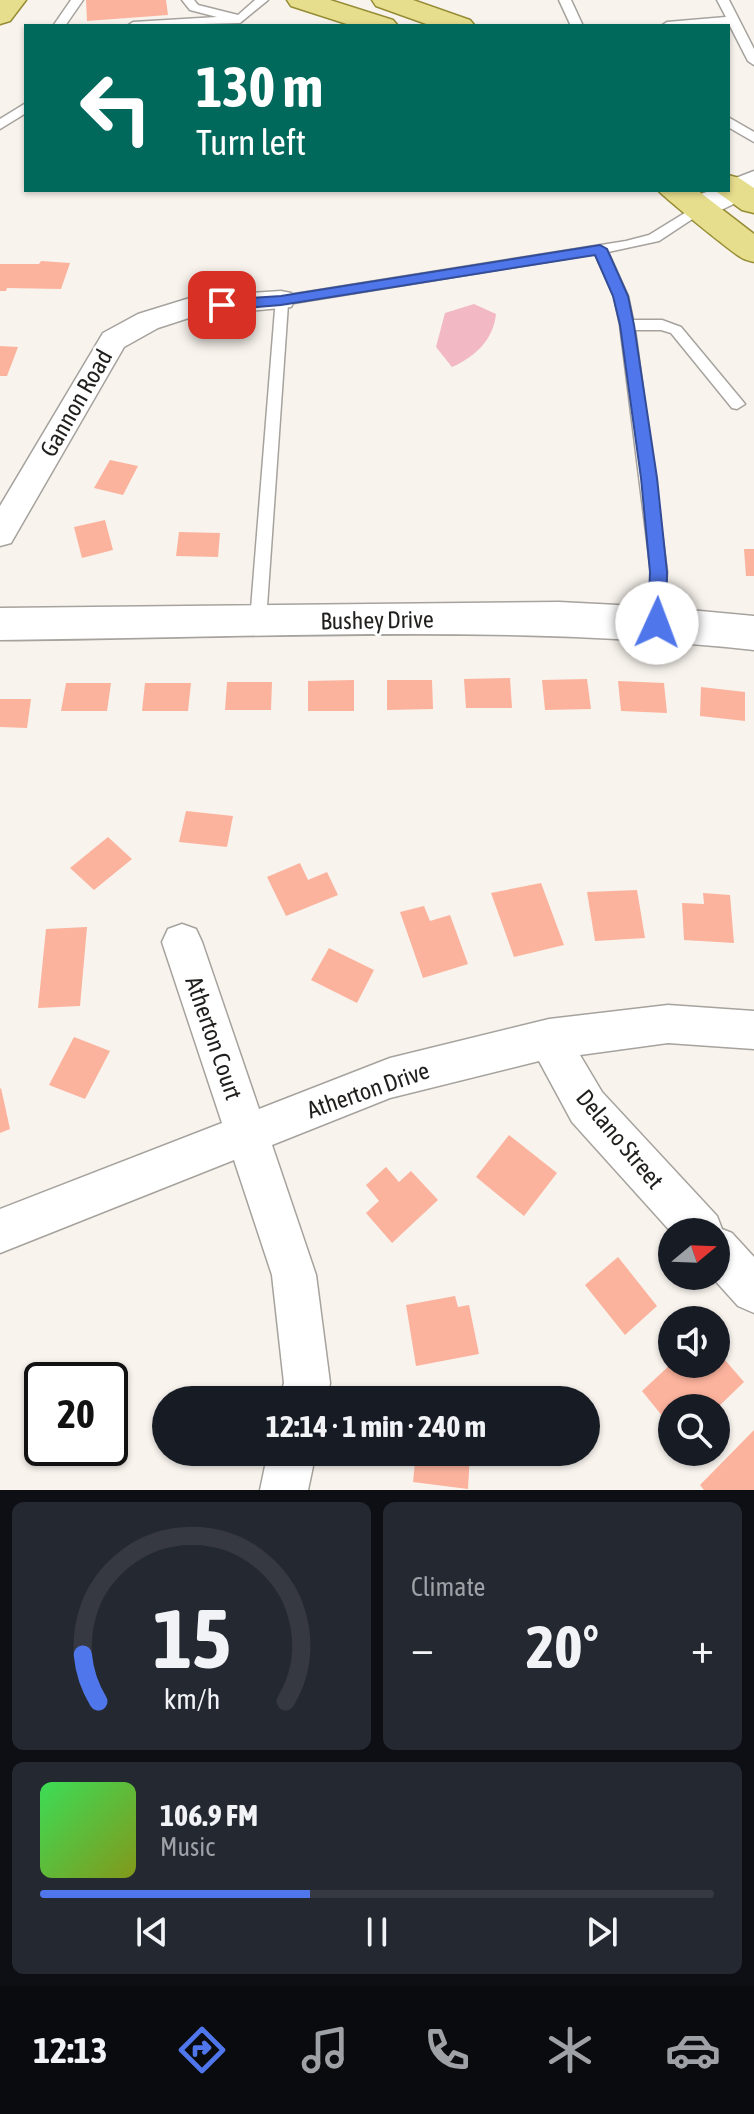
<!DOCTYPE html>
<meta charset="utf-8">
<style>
body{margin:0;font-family:"Asap Condensed",sans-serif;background:#242831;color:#f1f3f6;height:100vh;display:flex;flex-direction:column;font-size:30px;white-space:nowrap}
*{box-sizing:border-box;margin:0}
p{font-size:26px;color:#9ea1a6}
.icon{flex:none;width:44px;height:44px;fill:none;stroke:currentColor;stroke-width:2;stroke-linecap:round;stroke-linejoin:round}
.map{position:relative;height:1490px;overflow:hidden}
.panel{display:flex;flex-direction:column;gap:12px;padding:12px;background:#0d0f14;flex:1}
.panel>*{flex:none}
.guide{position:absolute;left:24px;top:24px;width:706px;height:168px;border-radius:0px;box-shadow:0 2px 6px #0004;background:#00695c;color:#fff;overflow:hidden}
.needle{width:52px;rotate:71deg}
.controls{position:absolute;left:658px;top:1218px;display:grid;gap:16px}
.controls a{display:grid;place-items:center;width:72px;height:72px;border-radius:50%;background:#171b24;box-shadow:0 2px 6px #0004;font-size:40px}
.speed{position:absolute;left:24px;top:1362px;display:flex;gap:16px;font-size:40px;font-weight:700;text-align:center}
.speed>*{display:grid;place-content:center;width:104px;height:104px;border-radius:50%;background:#171b24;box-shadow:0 2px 6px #0004;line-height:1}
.speed .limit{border:4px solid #111;border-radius:12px;background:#fff;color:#111}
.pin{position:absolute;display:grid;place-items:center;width:68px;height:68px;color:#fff;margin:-34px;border-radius:16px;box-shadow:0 4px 12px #0006}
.me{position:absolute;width:88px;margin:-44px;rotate:2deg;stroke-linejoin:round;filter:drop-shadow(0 0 6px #0008)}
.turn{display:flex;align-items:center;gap:28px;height:168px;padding:0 40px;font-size:36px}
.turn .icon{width:104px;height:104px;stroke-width:2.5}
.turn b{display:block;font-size:56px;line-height:68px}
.big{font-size:60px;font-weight:700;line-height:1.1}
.panel .card{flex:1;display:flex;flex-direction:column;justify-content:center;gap:12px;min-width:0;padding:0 28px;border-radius:12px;background:#242831}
.panel .dial{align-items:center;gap:0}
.dial svg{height:208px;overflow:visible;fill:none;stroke:#363941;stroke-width:7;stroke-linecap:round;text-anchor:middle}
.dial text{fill:#f1f3f6;stroke:none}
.song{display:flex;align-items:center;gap:24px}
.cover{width:96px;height:96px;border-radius:12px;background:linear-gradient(135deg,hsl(130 70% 55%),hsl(70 70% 35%))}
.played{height:8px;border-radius:4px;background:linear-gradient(90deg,#4f76ea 40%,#363941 40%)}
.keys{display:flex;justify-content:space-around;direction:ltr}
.heat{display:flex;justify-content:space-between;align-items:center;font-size:44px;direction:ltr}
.panel .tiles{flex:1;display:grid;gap:12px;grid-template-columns:1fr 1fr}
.card:last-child{grid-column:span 2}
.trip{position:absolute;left:152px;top:1386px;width:448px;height:80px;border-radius:40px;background:#171b24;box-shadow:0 2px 6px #0004;font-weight:700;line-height:80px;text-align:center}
.tabs{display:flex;height:128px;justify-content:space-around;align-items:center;background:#090b0e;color:#9ea1a6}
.tabs .icon{width:56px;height:56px}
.tabs .current{color:#4f76ea}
.tabs b{font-size:36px;color:#f1f3f6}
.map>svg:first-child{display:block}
.green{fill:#f2b8c4}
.building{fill:#fcb39d}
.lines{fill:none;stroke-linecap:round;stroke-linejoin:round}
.service-casing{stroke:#a6a29d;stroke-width:3}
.minor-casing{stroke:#a6a29d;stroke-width:3}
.tertiary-casing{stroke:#a6a29d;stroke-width:3}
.primary-casing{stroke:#968c34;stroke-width:3}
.service{fill:#fff;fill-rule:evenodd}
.minor{fill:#fff;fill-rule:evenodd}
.tertiary{fill:#fff;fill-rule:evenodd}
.primary{fill:#e6dd8d;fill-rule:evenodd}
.route{fill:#4f76ea;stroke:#334d98;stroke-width:2}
.labels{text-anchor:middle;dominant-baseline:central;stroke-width:6;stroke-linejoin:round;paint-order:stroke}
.street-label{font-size:24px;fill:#201f1d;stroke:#fff}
</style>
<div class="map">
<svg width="754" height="1490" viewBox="0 0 754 1490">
<rect width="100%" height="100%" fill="#f8f3ed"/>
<path class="green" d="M474 304 496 314C493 340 476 356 452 367L436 347 445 313Z"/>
<g class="building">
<polygon points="86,0 166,0 168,15 87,21"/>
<polygon points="41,261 70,263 61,289 7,288 6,291 0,291 0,264 39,264"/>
<polygon points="0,346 18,347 7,376 0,376"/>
<polygon points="110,460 138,466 123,495 94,488"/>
<polygon points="105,520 113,550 82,558 74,527"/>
<polygon points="179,532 220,533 218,557 176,556"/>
<polygon points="744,549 754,549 754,576 746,576"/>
<polygon points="510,678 512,708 466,708 464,679"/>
<polygon points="587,679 591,709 545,710 542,680"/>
<polygon points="354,680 354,711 308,711 308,681"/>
<polygon points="387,680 432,680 433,709 387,710"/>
<polygon points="618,681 664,683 667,713 621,711"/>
<polygon points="227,682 272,682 271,710 225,710"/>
<polygon points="66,683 111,683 107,711 61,711"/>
<polygon points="145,683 191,683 188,711 142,711"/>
<polygon points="701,687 745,692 745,721 700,716"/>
<polygon points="0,699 31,699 27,728 0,727"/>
<polygon points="186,811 233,816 227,847 179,842"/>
<polygon points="108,837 132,859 94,890 70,868"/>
<polygon points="300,863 308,880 327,872 338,895 286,916 267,877"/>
<polygon points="541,883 564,945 514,957 491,893"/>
<polygon points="637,890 645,938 595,941 587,892"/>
<polygon points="703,893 730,895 734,943 684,940 682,903 704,904"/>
<polygon points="424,906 430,921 450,915 468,964 423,978 400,912"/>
<polygon points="87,927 80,1006 38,1008 46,929"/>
<polygon points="329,948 374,970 357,1003 311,980"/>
<polygon points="74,1037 110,1051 85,1099 49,1085"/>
<polygon points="1,1088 10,1129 0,1133 0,1089"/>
<polygon points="509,1135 557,1173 524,1216 476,1177"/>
<polygon points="386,1167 399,1182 411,1171 438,1200 392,1243 366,1213 379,1201 366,1185"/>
<polygon points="618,1257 657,1306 625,1335 585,1285"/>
<polygon points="455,1296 458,1307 469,1305 479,1354 416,1366 406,1305"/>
<polygon points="719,1353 744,1382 717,1408 672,1408 672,1428 642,1391 671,1364 716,1364"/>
<polygon points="754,1430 754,1490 704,1490 700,1485"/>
<polygon points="416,1452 470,1452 468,1489 413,1482"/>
</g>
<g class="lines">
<g class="service-casing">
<g id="service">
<polygon points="71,0 83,0 65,26 53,26"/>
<polygon points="182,0 194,0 198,5 238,15 255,0 268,0 240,23 127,26 133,22 217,17 190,10"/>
<polygon points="559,0 571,0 583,26 571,26"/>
<polygon points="717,0 729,0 754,49 754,65 748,61 729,24 661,26 667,22 726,17"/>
<polygon points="26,103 26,113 0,129 0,119"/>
<polygon points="728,117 754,132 754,142 728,127"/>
<polygon points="701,203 706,204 706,210 659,241 608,252 628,296 633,320 662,320 681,327 745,404 737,409 732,408 671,333 661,330 635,330 667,572 663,628 657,630 649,623 651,572 620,325 614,296 595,254 288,304 266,621 258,628 252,626 250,621 276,297 626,241 649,235"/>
</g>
</g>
<g class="minor-casing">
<g id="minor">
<polygon points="281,291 291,293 295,300 291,307 195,316 158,328 124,347 11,543 0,546 0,506 103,333 138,314 193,297"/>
<polygon points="182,924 196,929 202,942 259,1109 390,1058 549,1019 668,1005 754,1011 754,1049 668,1043 580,1055 602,1092 717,1216 722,1229 732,1233 754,1257 754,1313 738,1306 711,1276 716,1276 716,1232 672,1233 572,1122 539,1061 390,1098 272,1145 316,1275 330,1383 327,1400 279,1400 284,1383 272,1275 234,1160 0,1253 0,1209 222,1123 162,942 168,929"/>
<polygon points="268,1452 316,1452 308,1490 260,1490"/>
</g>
</g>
<g class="tertiary-casing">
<g id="tertiary">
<path d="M754 171V194L713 214 701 217 689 214 685 207C695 192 711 190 728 190V181Z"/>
<path d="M559 602 657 607 754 616V650C504 623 251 638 0 640V608Z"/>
</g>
</g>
<g class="primary-casing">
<g id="primary">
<polygon points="0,0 26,0 10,21 0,24"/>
<polygon points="287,0 330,0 393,20 398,26 353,26 291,6"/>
<polygon points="372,0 413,0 470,20 475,26 432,26 376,6"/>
<polygon points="728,175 739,178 754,188 754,213 742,210 717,192 715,190 728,190"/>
<path d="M658 190H697L754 234V262C753 262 743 259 742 258 734 254 661 195 658 190Z"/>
</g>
</g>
<use href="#service" class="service"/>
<use href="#minor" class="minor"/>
<use href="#tertiary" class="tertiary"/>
<use href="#primary" class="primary"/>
</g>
<polygon class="route" points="600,245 607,249 628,296 634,325 657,478 667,572 666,623 657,629 648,623 650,572 641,478 620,325 613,296 595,255 281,305 222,310 215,305 222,300 281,296"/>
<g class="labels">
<g class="street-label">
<text transform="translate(76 403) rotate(-60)">Gannon Road</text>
<text transform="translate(377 620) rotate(-1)">Bushey Drive</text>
<text transform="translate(214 1038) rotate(71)">Atherton Court</text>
<text transform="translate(368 1090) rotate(-19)">Atherton Drive</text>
<text transform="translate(620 1139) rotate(50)">Delano Street</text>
</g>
</g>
</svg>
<div class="controls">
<a><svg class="needle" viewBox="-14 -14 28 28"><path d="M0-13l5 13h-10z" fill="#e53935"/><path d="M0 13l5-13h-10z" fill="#9ea1a6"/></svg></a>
<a><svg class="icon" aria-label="sound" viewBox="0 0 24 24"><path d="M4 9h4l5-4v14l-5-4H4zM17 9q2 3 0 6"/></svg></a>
<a><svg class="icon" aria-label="search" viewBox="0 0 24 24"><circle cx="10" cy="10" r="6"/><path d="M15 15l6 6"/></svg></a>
</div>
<div class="speed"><div class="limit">20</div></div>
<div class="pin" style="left:222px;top:305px;background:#d93025"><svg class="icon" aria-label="arrive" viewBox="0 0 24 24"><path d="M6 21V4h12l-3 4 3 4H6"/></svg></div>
<svg class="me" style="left:657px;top:623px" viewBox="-20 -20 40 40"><circle r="19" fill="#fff"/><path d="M0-13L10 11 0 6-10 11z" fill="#4f76ea"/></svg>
<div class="trip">12:14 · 1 min · 240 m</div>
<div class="guide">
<div class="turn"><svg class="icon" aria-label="left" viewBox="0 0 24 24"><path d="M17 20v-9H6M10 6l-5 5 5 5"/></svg><div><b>130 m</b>Turn left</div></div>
</div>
</div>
<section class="panel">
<div class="tiles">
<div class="card dial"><svg viewBox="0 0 100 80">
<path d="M14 69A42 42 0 1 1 86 69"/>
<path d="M14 69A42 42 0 0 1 8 51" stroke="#4f76ea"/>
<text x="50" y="56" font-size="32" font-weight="700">15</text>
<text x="50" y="72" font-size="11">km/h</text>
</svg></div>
<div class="card"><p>Climate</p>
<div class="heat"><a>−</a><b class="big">20°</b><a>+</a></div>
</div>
<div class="card">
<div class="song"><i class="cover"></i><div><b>106.9 FM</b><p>Music</p></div></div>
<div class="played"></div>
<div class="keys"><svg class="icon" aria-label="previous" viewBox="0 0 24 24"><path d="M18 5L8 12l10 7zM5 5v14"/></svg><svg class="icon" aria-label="pause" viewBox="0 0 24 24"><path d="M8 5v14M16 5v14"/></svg><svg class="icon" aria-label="next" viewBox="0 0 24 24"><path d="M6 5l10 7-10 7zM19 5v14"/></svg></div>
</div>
</div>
</section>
<nav class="tabs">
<b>12:13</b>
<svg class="icon current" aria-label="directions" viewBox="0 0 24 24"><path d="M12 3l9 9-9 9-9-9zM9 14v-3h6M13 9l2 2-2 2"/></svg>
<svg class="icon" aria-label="music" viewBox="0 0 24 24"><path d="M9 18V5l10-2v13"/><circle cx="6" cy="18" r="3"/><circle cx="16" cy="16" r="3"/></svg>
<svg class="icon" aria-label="phone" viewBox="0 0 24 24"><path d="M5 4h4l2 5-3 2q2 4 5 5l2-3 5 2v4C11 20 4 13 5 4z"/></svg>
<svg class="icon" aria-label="climate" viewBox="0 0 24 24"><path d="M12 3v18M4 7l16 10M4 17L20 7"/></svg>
<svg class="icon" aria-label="car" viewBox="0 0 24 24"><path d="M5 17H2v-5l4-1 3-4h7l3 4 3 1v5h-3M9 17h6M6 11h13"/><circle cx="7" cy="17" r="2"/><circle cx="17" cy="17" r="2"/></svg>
</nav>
